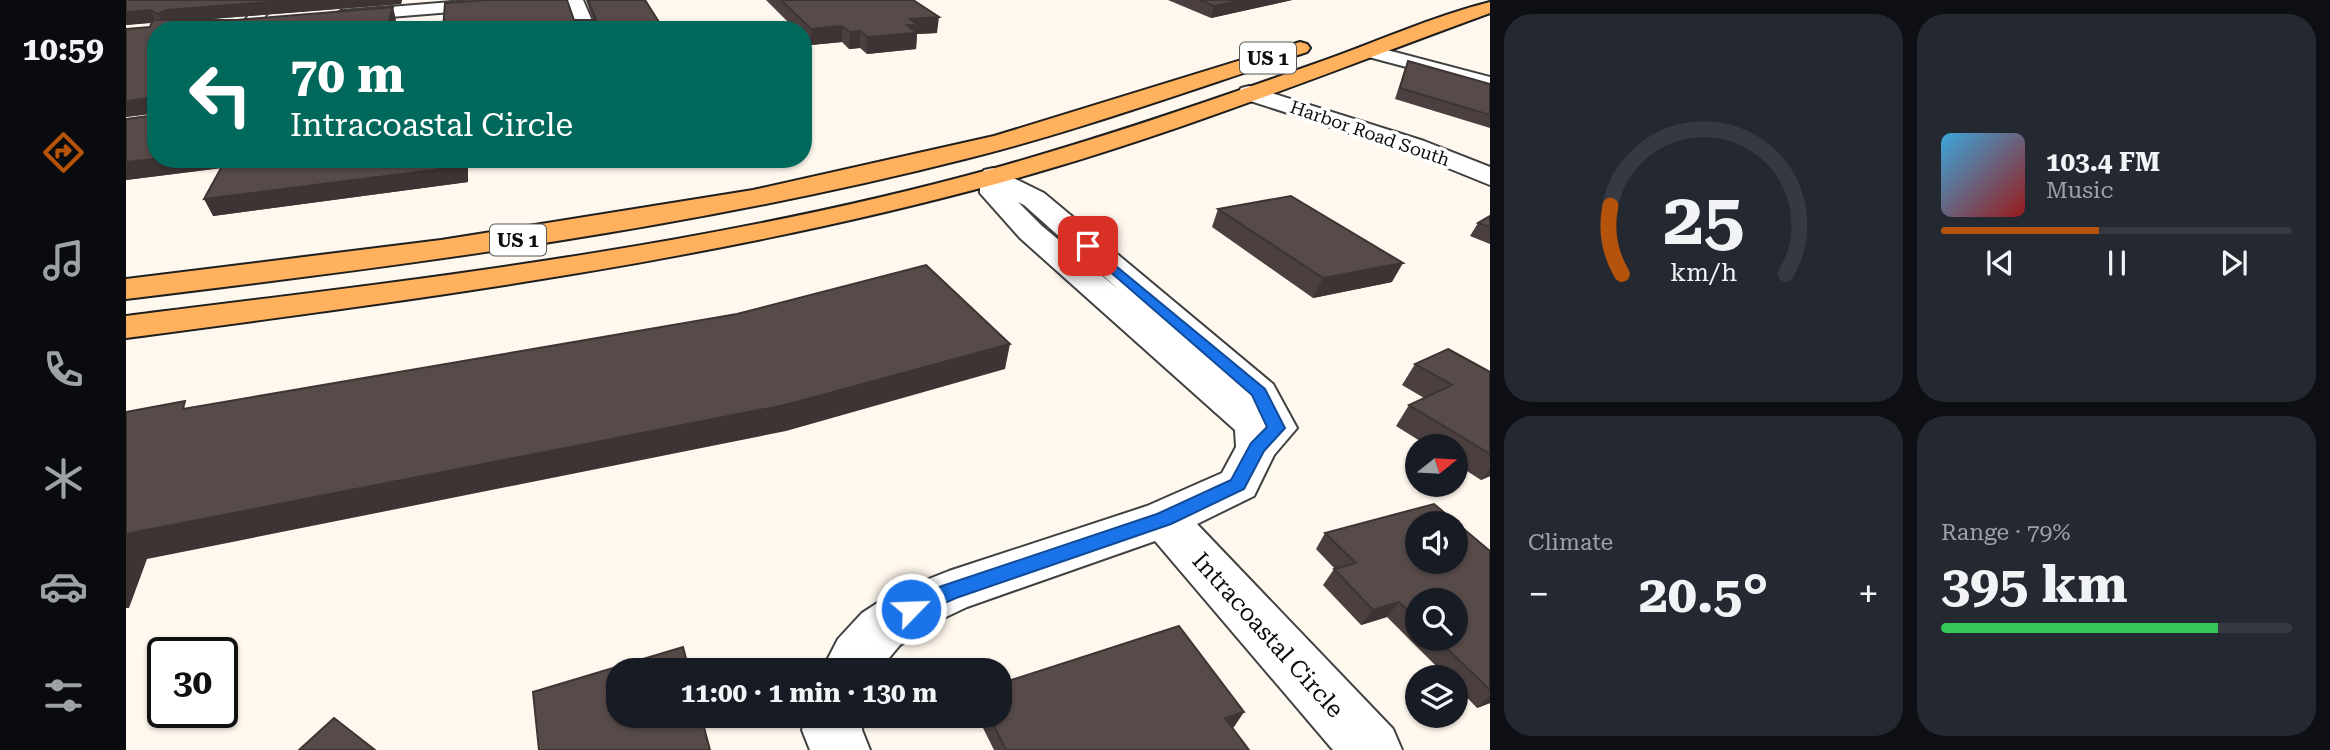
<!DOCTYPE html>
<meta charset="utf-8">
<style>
body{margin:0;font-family:"Roboto Serif",serif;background:#242831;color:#f1f3f6;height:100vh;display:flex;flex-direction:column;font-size:26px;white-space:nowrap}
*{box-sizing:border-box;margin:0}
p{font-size:23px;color:#9ea1a6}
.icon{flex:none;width:38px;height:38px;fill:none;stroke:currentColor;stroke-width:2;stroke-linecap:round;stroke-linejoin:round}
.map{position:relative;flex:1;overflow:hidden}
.details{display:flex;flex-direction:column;gap:14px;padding:14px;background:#0d0f14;width:840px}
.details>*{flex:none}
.banner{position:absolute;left:21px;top:21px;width:665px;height:147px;border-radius:28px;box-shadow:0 2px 5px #0004;background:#00695c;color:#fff;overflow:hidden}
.needle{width:46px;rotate:72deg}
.tools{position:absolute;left:1279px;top:434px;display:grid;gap:14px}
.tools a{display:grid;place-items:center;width:63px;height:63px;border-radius:50%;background:#171b24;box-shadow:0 2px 5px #0004;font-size:35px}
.speed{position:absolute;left:21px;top:637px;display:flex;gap:14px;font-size:35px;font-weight:700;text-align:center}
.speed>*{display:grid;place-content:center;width:91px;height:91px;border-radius:50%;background:#171b24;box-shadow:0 2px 5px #0004;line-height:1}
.speed .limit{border:4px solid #111;border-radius:10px;background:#fff;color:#111}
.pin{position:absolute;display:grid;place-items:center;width:60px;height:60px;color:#fff;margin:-30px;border-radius:14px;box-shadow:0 4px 10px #0006}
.me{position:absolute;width:77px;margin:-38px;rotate:66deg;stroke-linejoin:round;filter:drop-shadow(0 0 5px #0008)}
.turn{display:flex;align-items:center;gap:24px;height:147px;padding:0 28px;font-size:32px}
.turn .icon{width:91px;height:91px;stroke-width:2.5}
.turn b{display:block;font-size:49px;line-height:60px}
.big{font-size:52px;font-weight:700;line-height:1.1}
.details .tile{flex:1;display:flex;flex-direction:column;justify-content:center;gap:10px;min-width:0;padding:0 24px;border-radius:28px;background:#242831}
.details .dial{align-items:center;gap:0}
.dial svg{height:182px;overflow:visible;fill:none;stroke:#363941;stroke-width:7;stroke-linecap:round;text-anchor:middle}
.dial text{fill:#f1f3f6;stroke:none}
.song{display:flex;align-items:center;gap:21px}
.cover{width:84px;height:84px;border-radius:10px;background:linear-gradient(135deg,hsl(200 70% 55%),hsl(0 70% 35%))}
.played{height:7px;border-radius:4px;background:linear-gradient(90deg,#b45309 45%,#363941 45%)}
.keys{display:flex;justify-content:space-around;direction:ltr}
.heat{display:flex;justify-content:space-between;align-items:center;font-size:38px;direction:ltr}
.charge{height:10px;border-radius:5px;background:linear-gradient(90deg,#34c759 79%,#363941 0)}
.details .tiles{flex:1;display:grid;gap:14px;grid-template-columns:repeat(2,1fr)}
.trip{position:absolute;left:480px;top:658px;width:406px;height:70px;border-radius:28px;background:#171b24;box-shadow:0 2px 5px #0004;font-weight:700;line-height:70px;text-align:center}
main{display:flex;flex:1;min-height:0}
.tab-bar{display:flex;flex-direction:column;width:126px;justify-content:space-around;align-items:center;background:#090b0e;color:#9ea1a6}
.tab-bar .icon{width:49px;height:49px}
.tab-bar .selected{color:#b45309}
.tab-bar b{font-size:32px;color:#f1f3f6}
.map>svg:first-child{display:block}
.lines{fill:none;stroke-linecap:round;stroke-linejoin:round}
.minor-casing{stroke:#414141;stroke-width:4}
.primary-casing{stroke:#1f1f1f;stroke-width:4}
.minor{fill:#fff;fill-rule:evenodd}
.primary{fill:#ffb15e;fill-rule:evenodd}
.wall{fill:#4b403f;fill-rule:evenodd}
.shaded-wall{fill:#3d3433}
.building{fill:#574b49;stroke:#3d3433;stroke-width:2;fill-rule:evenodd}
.route{fill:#1a73e8;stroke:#114b97;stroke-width:2}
.labels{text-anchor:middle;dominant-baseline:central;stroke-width:7;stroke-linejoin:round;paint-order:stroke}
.far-street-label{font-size:18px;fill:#0e0e0e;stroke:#fff}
.shield{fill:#fff;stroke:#565656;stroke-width:2}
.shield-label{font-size:19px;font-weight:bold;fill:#0e0e0e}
.near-street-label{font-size:24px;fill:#0e0e0e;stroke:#fff}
</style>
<main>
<nav class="tab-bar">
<b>10:59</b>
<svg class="icon selected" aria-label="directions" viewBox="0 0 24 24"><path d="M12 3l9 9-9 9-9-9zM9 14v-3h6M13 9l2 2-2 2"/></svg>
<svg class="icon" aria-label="music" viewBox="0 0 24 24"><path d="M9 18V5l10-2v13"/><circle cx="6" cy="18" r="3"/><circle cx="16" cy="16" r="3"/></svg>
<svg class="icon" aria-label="phone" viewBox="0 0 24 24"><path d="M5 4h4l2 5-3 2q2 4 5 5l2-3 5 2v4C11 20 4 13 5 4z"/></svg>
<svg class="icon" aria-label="climate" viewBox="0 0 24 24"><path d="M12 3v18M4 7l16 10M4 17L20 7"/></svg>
<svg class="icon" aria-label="car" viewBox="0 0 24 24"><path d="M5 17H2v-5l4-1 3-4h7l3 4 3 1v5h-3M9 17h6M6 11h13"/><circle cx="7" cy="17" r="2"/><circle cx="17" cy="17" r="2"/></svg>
<svg class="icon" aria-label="filters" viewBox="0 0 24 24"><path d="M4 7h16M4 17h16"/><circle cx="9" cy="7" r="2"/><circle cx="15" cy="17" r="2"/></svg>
</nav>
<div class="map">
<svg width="1364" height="750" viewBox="0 0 1364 750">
<rect width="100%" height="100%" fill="#fff8ee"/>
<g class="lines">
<g class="minor-casing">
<g id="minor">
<polygon points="134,0 150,0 130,30 112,30"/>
<polygon points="350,0 420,0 412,5 215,21 206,16 215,11"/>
<polygon points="441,0 457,0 470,30 452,30"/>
<polygon points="1242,45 1364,77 1364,89 1235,55 1232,51 1235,47"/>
<polygon points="1123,86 1298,141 1364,167 1364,185 1280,151 1115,98 1112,93 1115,88"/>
<path d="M867 168 918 193 1147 384 1171 428 1148 455 1128 496 1071 524 1267 729 1276 750H1207L1029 541 841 607 803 625 774 645 753 670H696L712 639 736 613 767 593 823 571 1021 506 1096 473 1110 447 1109 430 894 238 854 193V176L858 170ZM892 202 898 205 992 289 916 226Z"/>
<polygon points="680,716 738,716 736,730 744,750 684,750 676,730"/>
</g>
</g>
<g class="primary-casing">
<g id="primary">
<path d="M1364 2V13C1203 72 1042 137 877 182 589 261 294 299 0 338V316C289 280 581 247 862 170 973 139 1082 102 1191 63 1248 43 1305 17 1364 2Z"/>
<path d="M1174 42 1181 44 1184 48 1181 52C1067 89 955 130 839 159 563 229 282 265 0 299V279L315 240 627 190 868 136Z"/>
</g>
</g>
<use href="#minor" class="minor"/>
<use href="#primary" class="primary"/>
</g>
<g class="wall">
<polygon points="0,0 276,0 275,4 73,20 270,20 30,159 342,159 342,182 87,216 95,168 0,180 22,116 25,114 0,117 0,29 24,27 26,23 0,25"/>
<polygon points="460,0 519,0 538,30 448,20 467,20"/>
<polygon points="640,0 787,0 811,33 791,34 790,49 741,54 734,48 723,49 716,42 685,45 677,37 677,30 670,30"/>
<polygon points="1042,0 1166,0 1085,18"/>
<polygon points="1282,61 1364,84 1364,128 1269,99 1278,71"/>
<polygon points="1092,209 1266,282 1187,298 1086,227"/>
<polygon points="1364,216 1364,244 1344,236 1352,223"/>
<polygon points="1289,364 1364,372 1364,476 1355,480 1330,464 1330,446 1302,446 1270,426 1283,405 1298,398 1276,385"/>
<path d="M1199 533 1364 551V703L1351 708 1330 686V677H1321L1261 617 1235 625 1197 585 1208 569H1209L1190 549ZM1292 600 1330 639H1292Z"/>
<polygon points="851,716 873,716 1108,727 1106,728 1123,750 868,750"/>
</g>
<g class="shaded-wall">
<polygon points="169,0 276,0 275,4 46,22 38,26 32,14 40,10"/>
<polygon points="1116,0 1166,0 1085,18 1088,6"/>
<polygon points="267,7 270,20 268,30 260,30"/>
<polygon points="24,10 30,22 0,25 0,12"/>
<polygon points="813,17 811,33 791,34 790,49 741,54 741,37 784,19"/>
<polygon points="716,26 716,42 685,45 685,29"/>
<polygon points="734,31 734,48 723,49 724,32"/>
<polygon points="24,98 30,113 0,117 0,101"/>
<polygon points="30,159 109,159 112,166 0,180 0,162"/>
<polygon points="338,159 342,159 342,182 87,216 78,199"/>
<polygon points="1277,263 1266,282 1187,298 1197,278"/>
<polygon points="884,344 879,369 660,431 21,559 3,608 0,608 0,533"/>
<polygon points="1364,469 1364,476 1355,480"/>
<polygon points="1273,602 1261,617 1235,625 1247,610"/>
<polygon points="1364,695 1364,703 1351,708"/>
<polygon points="1118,712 1108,727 1089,733 1099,718"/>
</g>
<g class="building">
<polygon points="0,0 169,0 40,10 32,14 24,10 0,12"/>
<polygon points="359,0 441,0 448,20 470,20 462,0 519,0 538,30 317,30 319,3"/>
<polygon points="655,0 787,0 813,17 784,19 792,25 781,25 791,33 741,37 734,31 724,32 716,26 685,29"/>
<polygon points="1074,0 1116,0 1088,6"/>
<polygon points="267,7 260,30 30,30 30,159 0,162 0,119 22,116 25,114 24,98 0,101 0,29 24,27 27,20 110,20"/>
<polygon points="1282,61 1364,84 1364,115 1274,88"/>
<polygon points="100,159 338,159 338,166 78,199"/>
<polygon points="1165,196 1277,263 1197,278 1092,209"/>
<polygon points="1364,216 1364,227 1352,223"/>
<polygon points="800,265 884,344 659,405 0,534 0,412 59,401 57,409 611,314"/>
<polygon points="1322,349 1364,372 1364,454 1283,405 1326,385 1289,364"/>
<path d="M1308 504 1364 551V690L1311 639H1330V600H1292V620L1273 602 1247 610 1208 569 1230 563 1199 533ZM1292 523H1330V562H1292Z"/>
<polygon points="1053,626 1118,712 1099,718 1123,750 880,750 863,716 873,716 873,684"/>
<polygon points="557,647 563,670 492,670 492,716 575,716 584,750 413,750 407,692"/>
<polygon points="208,718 249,750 173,750"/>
</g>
<polygon class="route" points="962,243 1139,389 1159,428 1138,451 1118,489 1045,524 830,598 785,618 778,615 774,609 778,602 816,586 1031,514 1105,480 1125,443 1141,427 1126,395 958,249 956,246"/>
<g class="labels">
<g class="far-street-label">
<text transform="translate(1244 133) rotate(19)">Harbor Road South</text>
</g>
<g class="shield">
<rect x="1114" y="42.5" width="56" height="31" rx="5"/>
<rect x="364" y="224.5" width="56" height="31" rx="5"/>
</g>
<g class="shield-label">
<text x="1142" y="58">US 1</text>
<text x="392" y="240">US 1</text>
</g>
<g class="near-street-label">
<text transform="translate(1142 635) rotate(48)">Intracoastal Circle</text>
</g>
</g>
</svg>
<div class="tools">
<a><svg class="needle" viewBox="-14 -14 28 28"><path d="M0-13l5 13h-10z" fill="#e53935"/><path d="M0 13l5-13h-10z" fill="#9ea1a6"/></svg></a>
<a><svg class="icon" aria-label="sound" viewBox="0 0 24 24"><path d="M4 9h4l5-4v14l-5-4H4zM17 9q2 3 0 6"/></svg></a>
<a><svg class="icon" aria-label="search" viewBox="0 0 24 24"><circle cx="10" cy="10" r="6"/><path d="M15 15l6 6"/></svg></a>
<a><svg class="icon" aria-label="layers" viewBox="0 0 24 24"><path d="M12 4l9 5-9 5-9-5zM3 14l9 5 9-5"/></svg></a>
</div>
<div class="speed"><div class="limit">30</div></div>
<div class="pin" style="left:962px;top:246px;background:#d93025"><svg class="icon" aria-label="arrive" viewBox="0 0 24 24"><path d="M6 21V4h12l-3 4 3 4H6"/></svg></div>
<svg class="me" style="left:785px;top:609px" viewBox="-20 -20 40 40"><circle r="17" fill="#1a73e8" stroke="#fff" stroke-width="3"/><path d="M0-11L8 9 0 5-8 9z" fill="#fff"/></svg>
<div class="trip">11:00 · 1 min · 130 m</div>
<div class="banner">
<div class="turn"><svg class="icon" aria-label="left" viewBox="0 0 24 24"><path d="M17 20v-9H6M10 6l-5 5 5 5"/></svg><div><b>70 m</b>Intracoastal Circle</div></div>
</div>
</div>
<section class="details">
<div class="tiles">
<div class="tile dial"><svg viewBox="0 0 100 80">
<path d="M14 69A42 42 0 1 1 86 69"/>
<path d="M14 69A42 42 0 0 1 9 39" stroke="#b45309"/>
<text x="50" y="56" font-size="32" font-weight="700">25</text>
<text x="50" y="72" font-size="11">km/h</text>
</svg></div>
<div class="tile">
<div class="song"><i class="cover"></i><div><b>103.4 FM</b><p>Music</p></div></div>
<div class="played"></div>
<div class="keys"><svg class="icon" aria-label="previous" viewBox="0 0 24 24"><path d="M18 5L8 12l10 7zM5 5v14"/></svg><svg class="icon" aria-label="pause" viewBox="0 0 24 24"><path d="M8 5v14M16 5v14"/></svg><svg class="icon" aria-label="next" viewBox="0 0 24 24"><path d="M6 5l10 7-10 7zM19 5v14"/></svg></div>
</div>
<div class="tile"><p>Climate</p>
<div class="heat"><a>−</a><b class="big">20.5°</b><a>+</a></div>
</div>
<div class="tile"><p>Range · 79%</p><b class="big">395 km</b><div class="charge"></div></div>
</div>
</section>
</main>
